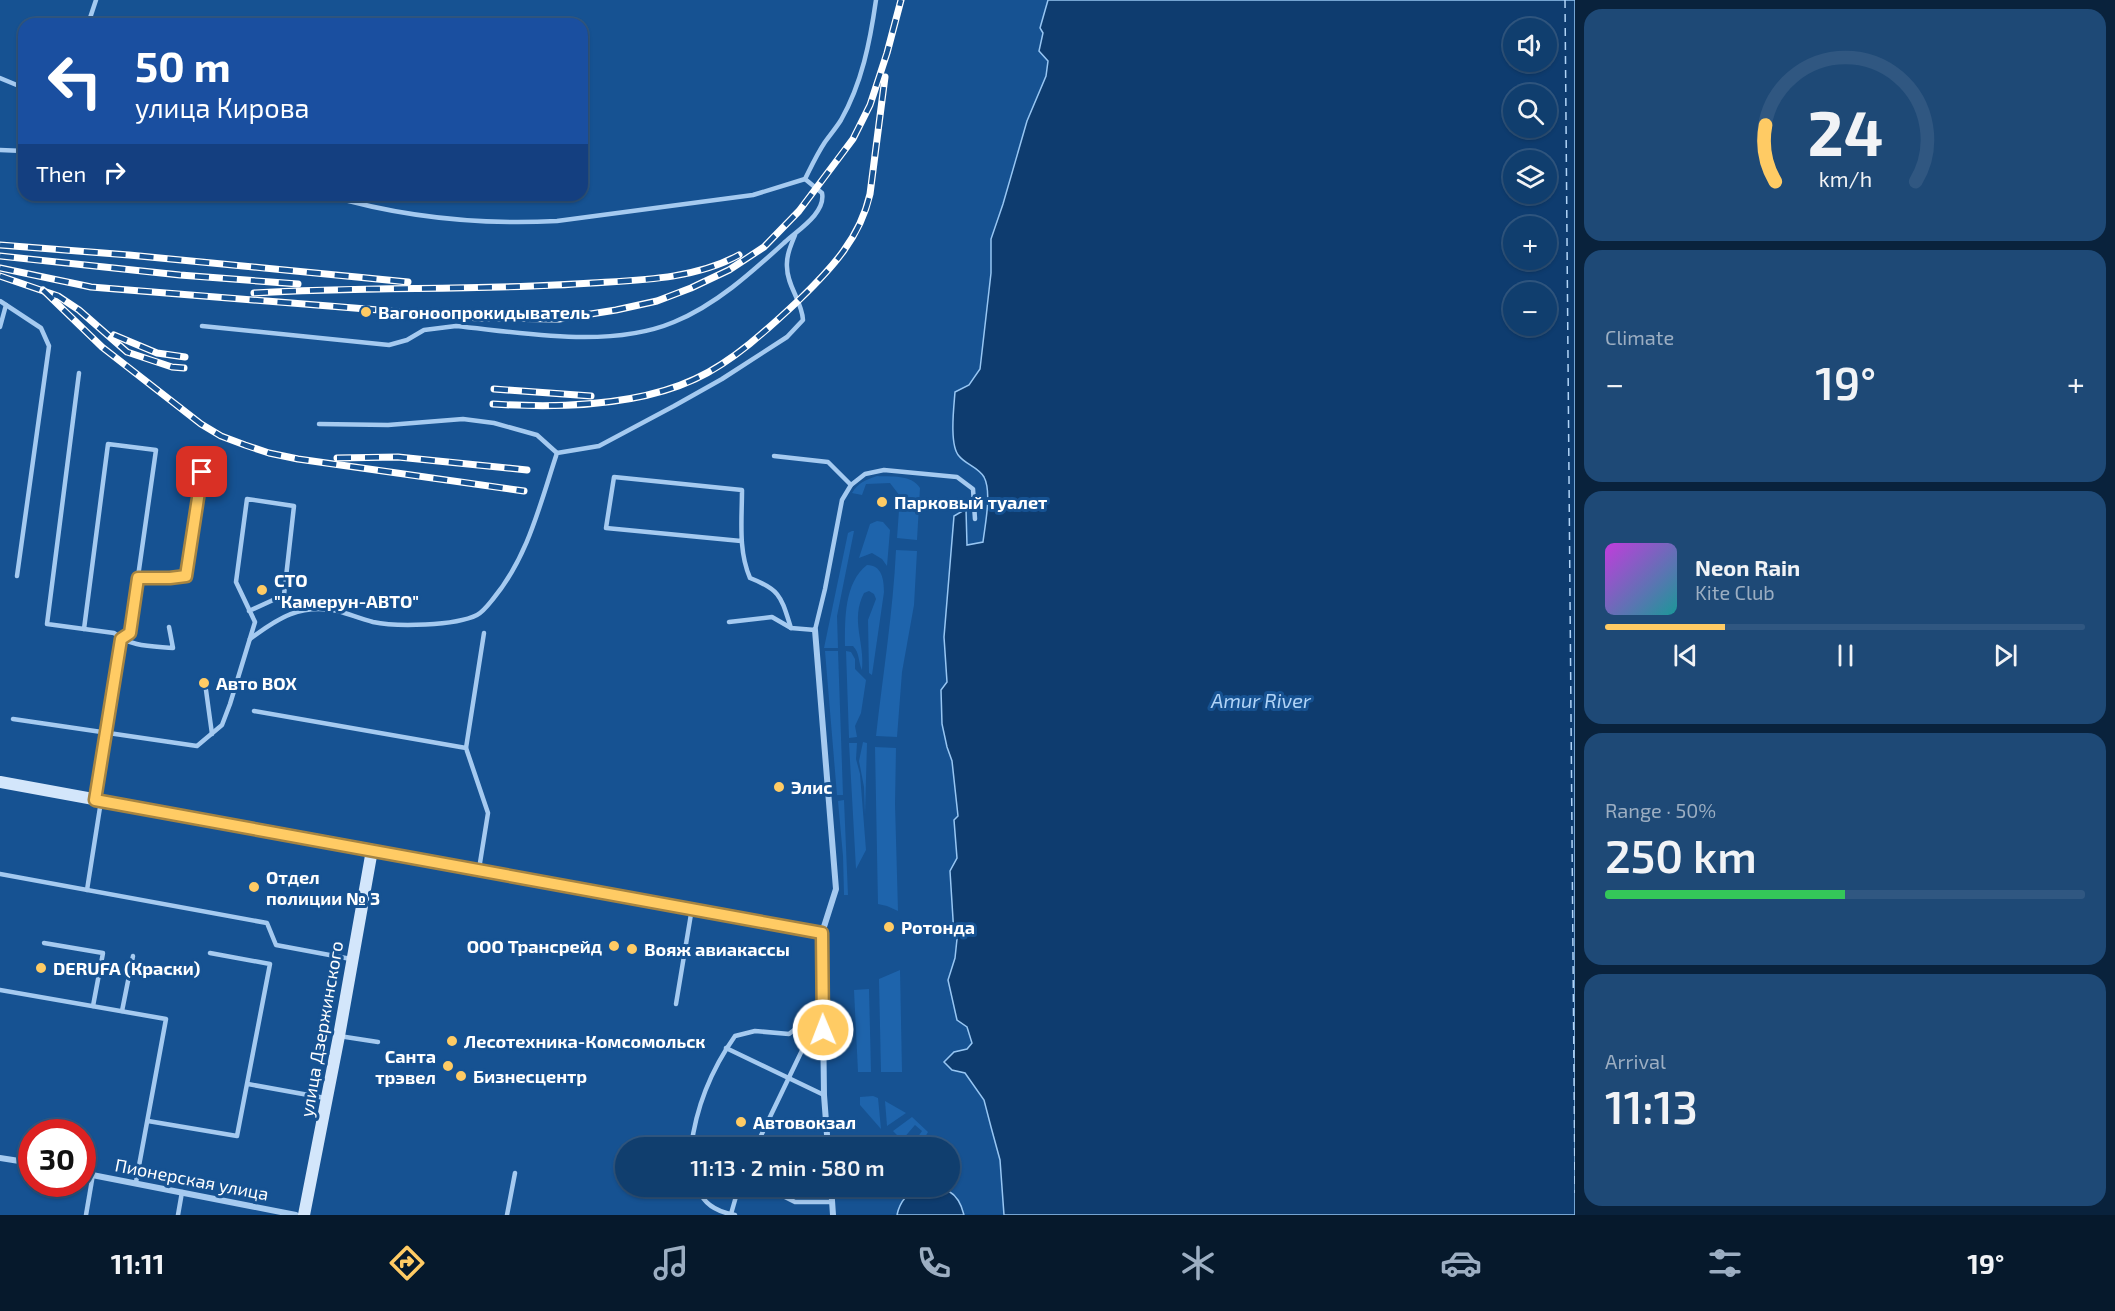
<!DOCTYPE html>
<meta charset="utf-8">
<style>
body{margin:0;font-family:"Exo 2",sans-serif;background:#1e4976;color:#f1f3f6;height:100vh;display:flex;flex-direction:column;font-size:22px;white-space:nowrap}
*{box-sizing:border-box;margin:0}
p{font-size:20px;color:#9caec2}
.icon{flex:none;width:33px;height:33px;fill:none;stroke:currentColor;stroke-width:2;stroke-linecap:round;stroke-linejoin:round}
.map{position:relative;flex:1;overflow:hidden}
.panel{display:flex;flex-direction:column;gap:9px;padding:9px;background:#09223c;width:540px}
.panel>*{flex:none}
.top-card{position:absolute;left:18px;top:18px;width:570px;height:183px;border-radius:18px;box-shadow:0 2px 4px #0004,0 0 0 2px #305781;background:#1a4fa0;color:#fff;overflow:hidden}
.buttons{position:absolute;left:1503px;top:18px;display:grid;gap:12px}
.buttons a{display:grid;place-items:center;width:54px;height:54px;border-radius:50%;background:#103e6e;box-shadow:0 2px 4px #0004,0 0 0 2px #305781;font-size:30px}
.speed{position:absolute;left:18px;top:1119px;display:flex;gap:12px;font-size:30px;font-weight:700;text-align:center}
.speed>*{display:grid;place-content:center;width:78px;height:78px;border-radius:50%;background:#103e6e;box-shadow:0 2px 4px #0004,0 0 0 2px #305781;line-height:1}
.speed .limit{border:9px solid #d22;background:#fff;color:#111}
.pin{position:absolute;display:grid;place-items:center;width:51px;height:51px;color:#fff;margin:-26px;border-radius:12px;box-shadow:0 3px 9px #0006}
.me{position:absolute;width:66px;margin:-33px;rotate:359deg;stroke-linejoin:round;filter:drop-shadow(0 0 4px #0008)}
.turn{display:flex;align-items:center;gap:21px;height:126px;padding:0 18px;font-size:27px}
.turn .icon{width:78px;height:78px;stroke-width:2.5}
.turn b{display:block;font-size:42px;line-height:51px}
.then{display:flex;align-items:center;height:57px;padding:0 18px;background:#0003;gap:12px;font-size:22px}
.big{font-size:45px;font-weight:600;line-height:1.1}
.panel .tile{flex:1;display:flex;flex-direction:column;justify-content:center;gap:9px;min-width:0;padding:0 21px;border-radius:18px;background:#1e4976}
.panel .dial{align-items:center;gap:0}
.dial svg{height:156px;overflow:visible;fill:none;stroke:#305781;stroke-width:7;stroke-linecap:round;text-anchor:middle}
.dial text{fill:#f1f3f6;stroke:none}
.song{display:flex;align-items:center;gap:18px}
.cover{width:72px;height:72px;border-radius:9px;background:linear-gradient(135deg,hsl(290 70% 55%),hsl(180 70% 35%))}
.played{height:6px;border-radius:3px;background:linear-gradient(90deg,#ffcb64 25%,#305781 25%)}
.keys{display:flex;justify-content:space-around;direction:ltr}
.heat{display:flex;justify-content:space-between;align-items:center;font-size:33px;direction:ltr}
.charge{height:9px;border-radius:4px;background:linear-gradient(90deg,#34c759 50%,#305781 0)}
.trip{position:absolute;left:615px;top:1137px;width:345px;height:60px;border-radius:30px;background:#103e6e;box-shadow:0 2px 4px #0004,0 0 0 2px #305781;font-weight:600;line-height:60px;text-align:center}
.tab-bar{display:flex;height:96px;justify-content:space-around;align-items:center;background:#06192c;color:#9caec2}
.tab-bar .icon{width:42px;height:42px}
.tab-bar .active{color:#ffcb64}
.tab-bar b{font-size:27px;color:#f1f3f6}
main{display:flex;flex:1;min-height:0}
.map>svg:first-child{display:block}
.green{fill:#1e64ac}
.water{fill:#0e3c6f;stroke:#97c6f3;stroke-width:1.5;fill-rule:evenodd}
.lines{fill:none;stroke-linecap:round;stroke-linejoin:round}
.ferry{stroke:#b1d4f7;stroke-width:1.5;stroke-dasharray:8 6;stroke-linecap:butt}
.service{stroke:#a5caf0;stroke-width:4.5}
.minor{stroke:#a5caf0;stroke-width:6}
.secondary{stroke:#d3e6fb;stroke-width:12}
.rail-casing{stroke:#fff;stroke-width:7}
.rail{stroke:#165292;stroke-width:4.5;stroke-dasharray:14;stroke-linecap:butt}
.route-casing{stroke:#a68441;stroke-width:15}
.route{stroke:#ffcb64;stroke-width:10}
.poi-dot{fill:#ffcb64;stroke:#165292;stroke-width:2}
.labels{text-anchor:middle;dominant-baseline:central;stroke-width:6;stroke-linejoin:round;paint-order:stroke}
.poi-label{font-size:18px;font-weight:bold;fill:#fff;stroke:#165292;text-anchor:start}
.street-label{font-size:18px;fill:#fff;stroke:#165292}
.water-label{font-size:20px;font-style:italic;fill:#b1d4f7;stroke:#165292}
</style>
<main>
<div class="map">
<svg width="1575" height="1215" viewBox="0 0 1575 1215">
<rect width="100%" height="100%" fill="#165292"/>
<g class="green">
<path d="M877 476C891 477 911 474 920 488L917 540 897 538 900 496 890 483 866 484 862 495 852 493C858 483 865 480 877 476Z"/>
<polygon points="877,521 883,522 890,530 887,566 882,559 872,553 859,558 870,524"/>
<polygon points="852,531 854,531 837,616 838,648 824,648 848,533"/>
<path d="M896 550 917 551 914 605 902 672 897 737 876 736C883 674 893 612 896 550Z"/>
<path d="M867 565C882 565 884 580 884 592L872 675 869 673 868 620 876 599 874 594 869 591 864 593C850 620 865 642 862 670 858 662 860 653 853 646H845C845 619 844 583 867 565Z"/>
<polygon points="825,651 838,651 843,795 837,795"/>
<polygon points="846,651 851,652 855,659 855,669 866,680 861,713 855,726 857,737 849,738"/>
<polygon points="863,742 867,743 865,815 864,787 859,761"/>
<polygon points="849,743 857,743 856,759 860,774 866,850 856,869"/>
<polygon points="875,747 896,748 895,804 898,911 887,906 878,904"/>
<polygon points="844,800 848,895 844,895 843,856 838,801"/>
<polygon points="900,970 902,1072 881,1072 879,979"/>
<polygon points="869,989 871,1072 858,1072 854,990"/>
<polygon points="873,1096 878,1098 881,1129 860,1105 860,1097"/>
<polygon points="885,1101 906,1113 887,1126"/>
<polygon points="912,1117 928,1132 919,1147 911,1147 922,1131 915,1125 902,1140 893,1131"/>
</g>
<g class="water">
<path d="M1048 0H1575V1215H1004L1000 1160 991 1127 984 1100 965 1073 952 1070 944 1062 954 1052 967 1049 972 1043 967 1027 957 1020 948 980 955 958 957 939 954 935 950 871 957 858 954 820 958 816 952 761 947 747 942 724 941 690 947 682 944 637 954 516 966 509 967 545 983 542C985 525 992 492 984 477 978 467 965 464 959 456 949 445 954 406 955 392L969 385 980 369 991 273V239L1003 204 1027 121 1046 76 1048 61 1039 51 1043 33 1040 28ZM1514 28H1546V62H1514ZM1514 94H1546V128H1514ZM1514 160H1546V194H1514ZM1514 226H1546V260H1514ZM1514 292H1546V326H1514Z"/>
<path d="M921 1187C944 1186 958 1190 964 1215H897C900 1200 908 1192 921 1187Z"/>
</g>
<g class="lines">
<polyline class="ferry" points="1565,0 1575,1193"/>
<g class="service">
<polyline points="88,24 96,0"/>
<polyline points="0,78 24,88"/>
<polyline points="0,150 24,151"/>
<path d="M327 195C401 217 480 225 557 221L753 195 805 179"/>
<polyline points="0,301 41,328 49,346 17,576"/>
<path d="M202 326 389 345 407 340 424 330 456 326C524 333 610 349 674 322 716 305 752 272 785 242 798 230 826 213 822 193L805 179C811 167 817 154 825 142 830 135 836 128 841 120 862 83 870 42 876 0"/>
<polyline points="0,327 6,305"/>
<path d="M79 373 47 624 114 633C130 647 153 646 173 648L169 627"/>
<polyline points="319,424 388,425 463,419 494,423 537,435 557,453"/>
<polyline points="774,456 828,462 851,485"/>
<path d="M741 541 606 528 614 477 742 490C742 520 738 550 750 578 781 590 781 597 791 628"/>
<polyline points="138,578 170,578 186,576 205,451"/>
<polyline points="729,622 772,617 791,628 815,630 825,589 842,500 851,485 865,474 884,470 957,477 973,489 975,519"/>
<polyline points="84,629 108,444 156,450 130,633 121,639 95,797"/>
<path d="M250 639C278 618 301 603 338 611 349 614 361 619 373 622 396 627 455 626 477 615 483 612 489 604 493 599 528 557 540 504 557 453L599 446 674 406 722 379 787 337 803 320C802 301 787 286 787 267 786 256 791 245 795 235"/>
<polyline points="206,690 212,734"/>
<polyline points="254,711 466,748 488,813 479,869"/>
<polyline points="13,719 197,746 222,725 230,704 255,622 236,582 247,499 294,506 284,595 249,611"/>
<polyline points="466,748 484,633"/>
<polyline points="0,874 267,923 276,945 351,959"/>
<polyline points="87,890 101,801"/>
<polyline points="44,943 103,953 93,1006"/>
<polyline points="0,990 166,1019 136,1182"/>
<polyline points="676,1004 692,908"/>
<polyline points="122,1011 133,956"/>
<polyline points="339,1036 378,1042"/>
<polyline points="726,1048 824,1095"/>
<polyline points="248,1084 325,1098"/>
<polyline points="148,1121 237,1136 270,964 210,953"/>
<path d="M691 1148C696 1107 711 1070 735 1036L755 1031 789 1034 822 1008"/>
<polyline points="755,1148 821,1011"/>
<path d="M698 1186C702 1205 718 1212 735 1215"/>
<polyline points="763,1186 795,1202 832,1202"/>
<polyline points="731,1214 739,1186"/>
<polyline points="86,1215 93,1174"/>
<polyline points="178,1215 182,1192"/>
<polyline points="507,1215 515,1173"/>
</g>
<g class="minor">
<polyline points="815,630 836,889 822,933 824,1095 828,1148"/>
<polyline points="372,850 822,933"/>
<polyline points="0,1158 32,1163"/>
<polyline points="82,1173 296,1215"/>
<polyline points="831,1186 833,1215"/>
</g>
<polyline class="secondary" points="0,782 372,850 339,1036 304,1215"/>
<g class="rail-casing">
<g id="rail">
<polyline points="0,245 129,255 408,282"/>
<polyline points="0,256 180,275 298,284"/>
<polyline points="0,268 91,287 479,318 559,319 616,310 657,301 691,288 729,270 764,247 799,211 853,139 870,105 887,53 901,0"/>
<polyline points="0,276 58,296 79,310 127,352 172,367 184,368"/>
<polyline points="43,290 102,347 201,424 221,436 245,445 269,453 298,459 524,491"/>
<path d="M254 293C367 286 480 291 592 283 641 280 695 279 739 255"/>
<polyline points="114,335 157,353 185,357"/>
<polyline points="494,389 591,396"/>
<path d="M493 404C556 408 637 406 695 379 734 361 769 328 800 299 832 268 860 238 870 194L885 77"/>
<polyline points="337,458 398,457 527,470"/>
</g>
</g>
<use href="#rail" class="rail"/>
</g>
<g class="lines">
<g class="route-casing">
<polyline id="route" points="202,472 186,576 170,578 138,578 130,633 121,639 95,800 822,933 823,1030"/>
</g>
<use href="#route" class="route"/>
</g>
<g class="poi-dot">
<circle cx="366" cy="312" r="6"/>
<circle cx="882" cy="502" r="6"/>
<circle cx="262" cy="590" r="6"/>
<circle cx="204" cy="683" r="6"/>
<circle cx="779" cy="787" r="6"/>
<circle cx="254" cy="887" r="6"/>
<circle cx="889" cy="927" r="6"/>
<circle cx="614" cy="946" r="6"/>
<circle cx="632" cy="949" r="6"/>
<circle cx="41" cy="968" r="6"/>
<circle cx="452" cy="1041" r="6"/>
<circle cx="448" cy="1066" r="6"/>
<circle cx="461" cy="1076" r="6"/>
<circle cx="741" cy="1122" r="6"/>
</g>
<g class="labels">
<g class="poi-label">
<text x="378" y="312">Вагоноопрокидыватель</text>
<text x="894" y="502">Парковый туалет</text>
<text x="274" y="580">СТО<tspan x="274" dy="21">"Камерун-АВТО"</tspan></text>
<text x="216" y="683">Авто BOX</text>
<text x="791" y="787">Элис</text>
<text x="266" y="877">Отдел<tspan x="266" dy="21">полиции № 3</tspan></text>
<text x="901" y="927">Ротонда</text>
<text x="602" y="946" text-anchor="end">ООО Трансрейд</text>
<text x="644" y="949">Вояж авиакассы</text>
<text x="53" y="968">DERUFA (Краски)</text>
<text x="464" y="1041">Лесотехника-Комсомольск</text>
<text x="436" y="1056" text-anchor="end">Санта<tspan x="436" dy="21">трэвел</tspan></text>
<text x="473" y="1076">Бизнесцентр</text>
<text x="753" y="1122">Автовокзал</text>
</g>
<g class="street-label">
<text transform="translate(321 1029) rotate(-80)">улица Дзержинского</text>
<text transform="translate(192 1179) rotate(11)">Пионерская улица</text>
</g>
<g class="water-label">
<text x="1261" y="700">Amur River</text>
</g>
</g>
</svg>
<div class="buttons">
<a><svg class="icon" aria-label="sound" viewBox="0 0 24 24"><path d="M4 9h4l5-4v14l-5-4H4zM17 9q2 3 0 6"/></svg></a>
<a><svg class="icon" aria-label="search" viewBox="0 0 24 24"><circle cx="10" cy="10" r="6"/><path d="M15 15l6 6"/></svg></a>
<a><svg class="icon" aria-label="layers" viewBox="0 0 24 24"><path d="M12 4l9 5-9 5-9-5zM3 14l9 5 9-5"/></svg></a>
<a>+</a>
<a>−</a>
</div>
<div class="speed"><div class="limit">30</div></div>
<div class="pin" style="left:202px;top:472px;background:#d93025"><svg class="icon" aria-label="arrive" viewBox="0 0 24 24"><path d="M6 21V4h12l-3 4 3 4H6"/></svg></div>
<svg class="me" style="left:823px;top:1030px" viewBox="-20 -20 40 40"><circle r="17" fill="#ffcb64" stroke="#fff" stroke-width="3"/><path d="M0-11L8 9 0 5-8 9z" fill="#fff"/></svg>
<div class="trip">11:13 · 2 min · 580 m</div>
<div class="top-card">
<div class="turn"><svg class="icon" aria-label="left" viewBox="0 0 24 24"><path d="M17 20v-9H6M10 6l-5 5 5 5"/></svg><div><b>50 m</b>улица Кирова</div></div>
<div class="then">Then<svg class="icon" aria-label="right" viewBox="0 0 24 24"><path d="M7 20v-9h11M14 6l5 5-5 5"/></svg></div>
</div>
</div>
<section class="panel">
<div class="tile dial"><svg viewBox="0 0 100 80">
<path d="M14 69A42 42 0 1 1 86 69"/>
<path d="M14 69A42 42 0 0 1 9 40" stroke="#ffcb64"/>
<text x="50" y="56" font-size="32" font-weight="700">24</text>
<text x="50" y="72" font-size="11">km/h</text>
</svg></div>
<div class="tile"><p>Climate</p>
<div class="heat"><a>−</a><b class="big">19°</b><a>+</a></div>
</div>
<div class="tile">
<div class="song"><i class="cover"></i><div><b>Neon Rain</b><p>Kite Club</p></div></div>
<div class="played"></div>
<div class="keys"><svg class="icon" aria-label="previous" viewBox="0 0 24 24"><path d="M18 5L8 12l10 7zM5 5v14"/></svg><svg class="icon" aria-label="pause" viewBox="0 0 24 24"><path d="M8 5v14M16 5v14"/></svg><svg class="icon" aria-label="next" viewBox="0 0 24 24"><path d="M6 5l10 7-10 7zM19 5v14"/></svg></div>
</div>
<div class="tile"><p>Range · 50%</p><b class="big">250 km</b><div class="charge"></div></div>
<div class="tile"><p>Arrival</p><b class="big">11:13</b></div>
</section>
</main>
<nav class="tab-bar">
<b>11:11</b>
<svg class="icon active" aria-label="directions" viewBox="0 0 24 24"><path d="M12 3l9 9-9 9-9-9zM9 14v-3h6M13 9l2 2-2 2"/></svg>
<svg class="icon" aria-label="music" viewBox="0 0 24 24"><path d="M9 18V5l10-2v13"/><circle cx="6" cy="18" r="3"/><circle cx="16" cy="16" r="3"/></svg>
<svg class="icon" aria-label="phone" viewBox="0 0 24 24"><path d="M5 4h4l2 5-3 2q2 4 5 5l2-3 5 2v4C11 20 4 13 5 4z"/></svg>
<svg class="icon" aria-label="climate" viewBox="0 0 24 24"><path d="M12 3v18M4 7l16 10M4 17L20 7"/></svg>
<svg class="icon" aria-label="car" viewBox="0 0 24 24"><path d="M5 17H2v-5l4-1 3-4h7l3 4 3 1v5h-3M9 17h6M6 11h13"/><circle cx="7" cy="17" r="2"/><circle cx="17" cy="17" r="2"/></svg>
<svg class="icon" aria-label="filters" viewBox="0 0 24 24"><path d="M4 7h16M4 17h16"/><circle cx="9" cy="7" r="2"/><circle cx="15" cy="17" r="2"/></svg>
<b>19°</b>
</nav>
